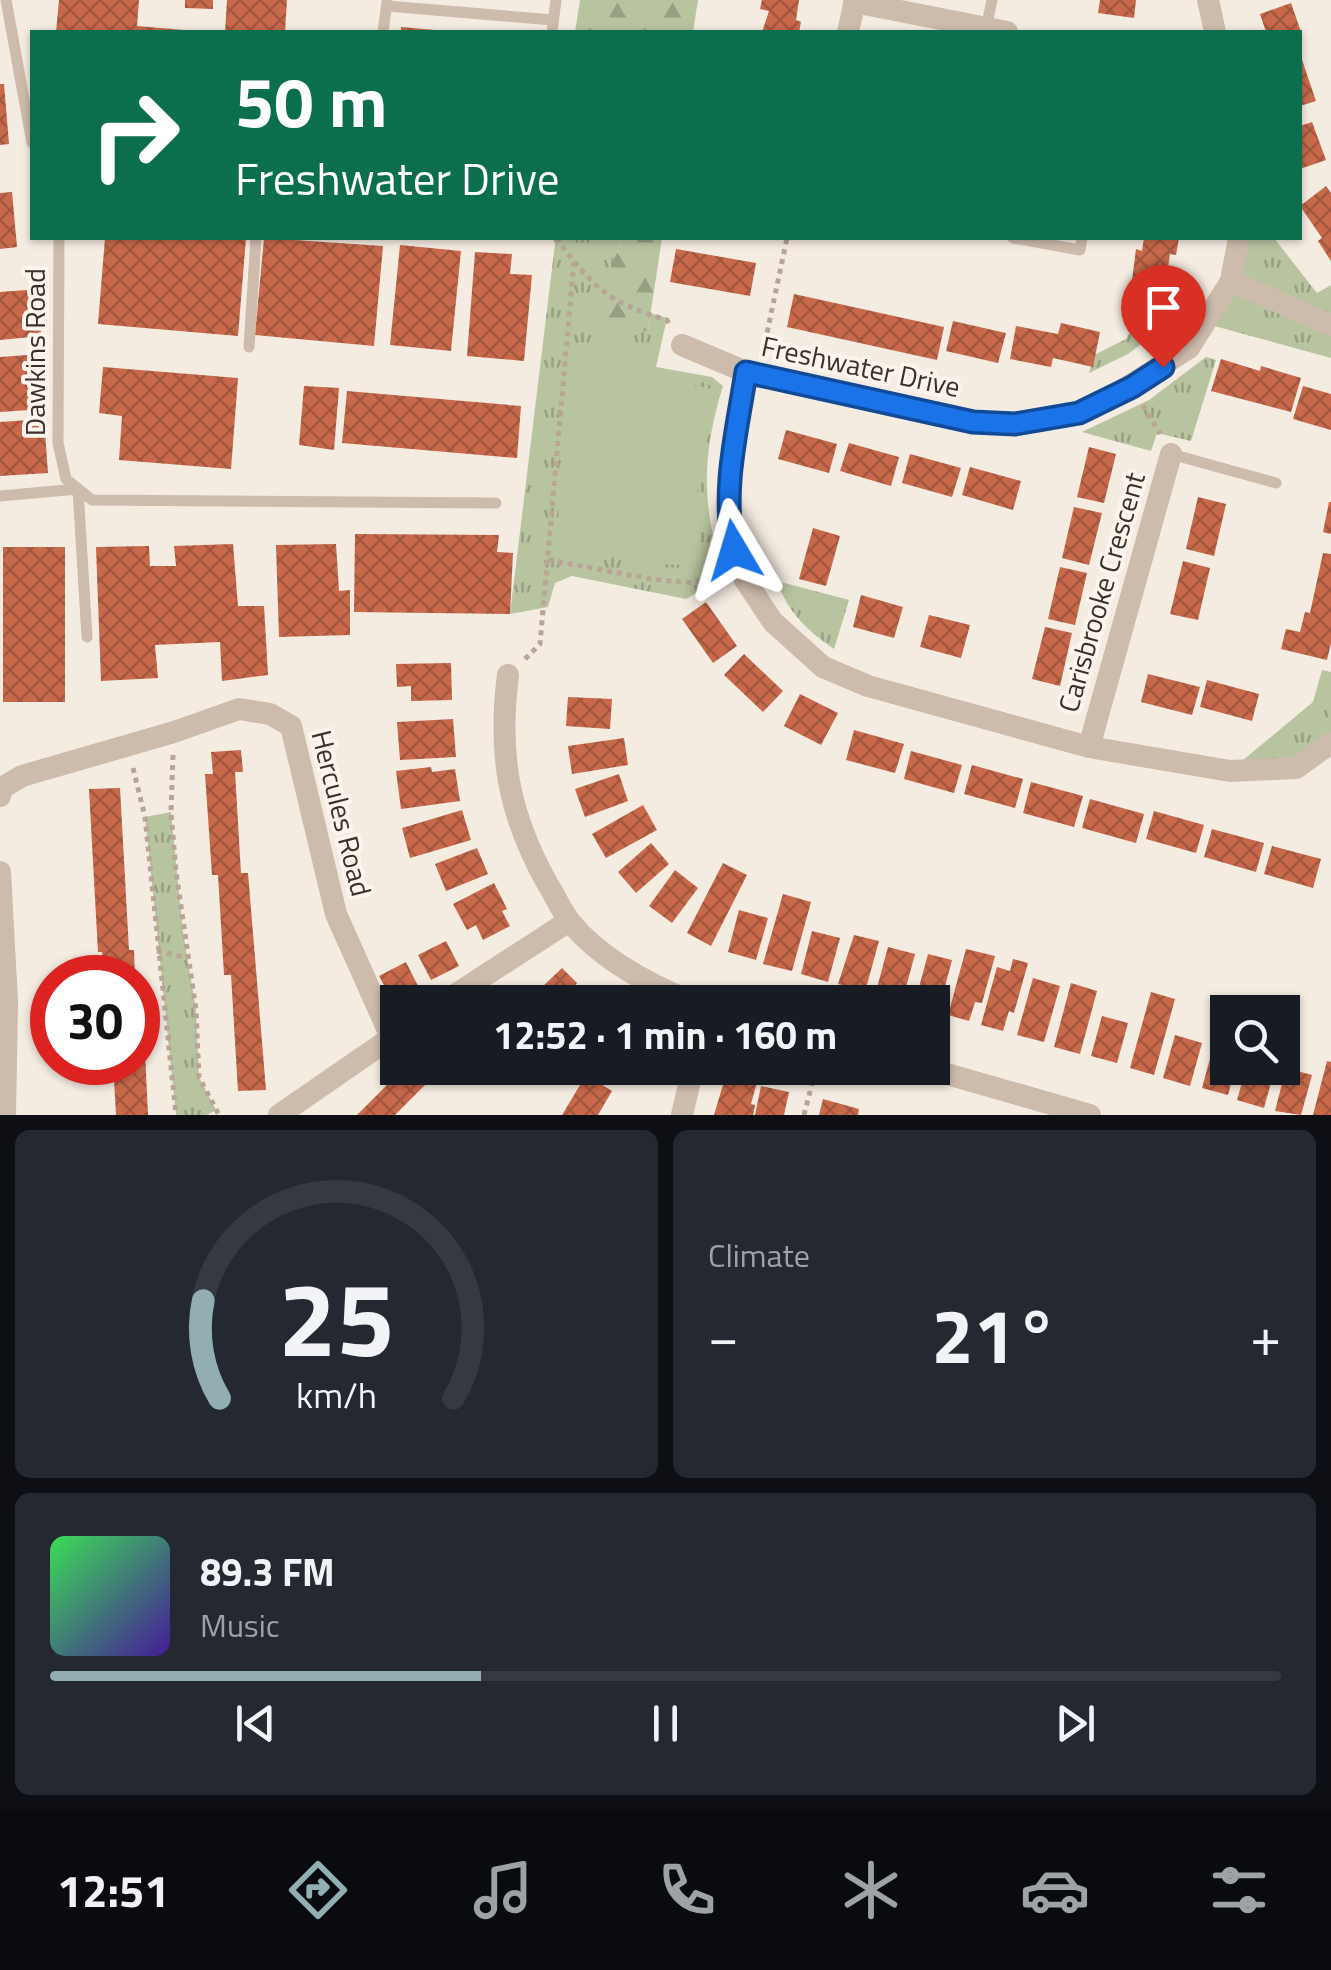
<!DOCTYPE html>
<meta charset="utf-8">
<style>
body{margin:0;font-family:"Titillium Web",sans-serif;background:#242831;color:#f1f3f6;height:100vh;display:flex;flex-direction:column;font-size:38px;white-space:nowrap}
*{box-sizing:border-box;margin:0}
p{font-size:32px;color:#9ea1a6}
.icon{flex:none;width:55px;height:55px;fill:none;stroke:currentColor;stroke-width:2;stroke-linecap:round;stroke-linejoin:round}
.map{position:relative;height:1115px;overflow:hidden}
.sheet{display:flex;flex-direction:column;gap:15px;padding:15px;background:#0d0f14;flex:1}
.sheet>*{flex:none}
.banner{position:absolute;left:30px;top:30px;width:1272px;height:210px;border-radius:0px;box-shadow:0 2px 8px #0004;background:#0b6e4f;color:#fff;overflow:hidden}
.fabs{position:absolute;left:1210px;top:995px;display:grid;gap:20px}
.fabs a{display:grid;place-items:center;width:90px;height:90px;border-radius:0px;background:#171b24;box-shadow:0 2px 8px #0004;font-size:50px}
.speed{position:absolute;left:30px;top:955px;display:flex;gap:20px;font-size:50px;font-weight:700;text-align:center}
.speed>*{display:grid;place-content:center;width:130px;height:130px;border-radius:50%;background:#171b24;box-shadow:0 2px 8px #0004;line-height:1}
.speed .limit{border:15px solid #d22;background:#fff;color:#111}
.pin{position:absolute;display:grid;place-items:center;width:85px;height:85px;color:#fff;margin:-102px -42px;border-radius:50% 50% 50% 0;rotate:-45deg;box-shadow:0 0 10px #0007}
.pin .icon{rotate:45deg}
.me{position:absolute;width:110px;margin:-55px;rotate:353deg;stroke-linejoin:round;filter:drop-shadow(0 0 8px #0008)}
.turn{display:flex;align-items:center;gap:35px;height:210px;padding:0 40px;font-size:45px}
.turn .icon{width:130px;height:130px;stroke-width:2.5}
.turn b{display:block;font-size:70px;line-height:85px}
.big{font-size:75px;font-weight:700;line-height:1.1}
.sheet .card{flex:1;display:flex;flex-direction:column;justify-content:center;gap:15px;min-width:0;padding:0 35px;border-radius:15px;background:#242831}
.sheet .dial{align-items:center;gap:0}
.dial svg{height:260px;overflow:visible;fill:none;stroke:#363941;stroke-width:7;stroke-linecap:round;text-anchor:middle}
.dial text{fill:#f1f3f6;stroke:none}
.song{display:flex;align-items:center;gap:30px}
.cover{width:120px;height:120px;border-radius:15px;background:linear-gradient(135deg,hsl(130 70% 55%),hsl(260 70% 35%))}
.played{height:10px;border-radius:5px;background:linear-gradient(90deg,#92aeb2 35%,#363941 35%)}
.keys{display:flex;justify-content:space-around;direction:ltr}
.heat{display:flex;justify-content:space-between;align-items:center;font-size:55px;direction:ltr}
.sheet .tiles{flex:1;display:grid;gap:15px;grid-template-columns:1fr 1fr}
.card:last-child{grid-column:span 2}
.trip{position:absolute;left:380px;top:985px;width:570px;height:100px;border-radius:0px;background:#171b24;box-shadow:0 2px 8px #0004;font-weight:700;line-height:100px;text-align:center}
.tab-bar{display:flex;height:160px;justify-content:space-around;align-items:center;background:#090b0e;color:#9ea1a6}
.tab-bar .icon{width:70px;height:70px}
.tab-bar .selected{color:#92aeb2}
.tab-bar b{font-size:45px;color:#f1f3f6}
.map>svg:first-child{display:block}
.grass{fill:url(#grass-tufts)}
.forest{fill:url(#forest-firs)}
.park{fill:#b8c4a0}
.building{fill:url(#building-cross-hatch)}
.lines{fill:none;stroke-linecap:round;stroke-linejoin:round}
.path{stroke:#b9a596;stroke-width:5;stroke-dasharray:5 5;stroke-linecap:butt}
.service{stroke:#cdbbac;stroke-width:11}
.minor{stroke:#cdbbac;stroke-width:22}
.route-casing{stroke:#114b97;stroke-width:25}
.route{stroke:#1a73e8;stroke-width:18}
.labels{text-anchor:middle;dominant-baseline:central;stroke-width:8;stroke-linejoin:round;paint-order:stroke}
.street-label{font-size:28px;fill:#3b302b;stroke:#fbf5ee}
</style>
<div class="map">
<svg width="1331" height="1115" viewBox="0 0 1331 1115">
<defs>
<pattern id="grass-tufts" width="24" height="20" patternUnits="userSpaceOnUse" patternTransform="scale(2.5)"><rect width="24" height="20" fill="#b8c4a0"/><path d="M3 7l-1-3M5 7V3M7 7l1-3M15 17l-1-3M17 17v-4M19 17l1-3" fill="none" stroke="#97a083"/></pattern>
<pattern id="forest-firs" width="22" height="20" patternUnits="userSpaceOnUse" patternTransform="scale(2.5)"><rect width="22" height="20" fill="#b8c4a0"/><path d="M5 1l3.5 6h-7zM16 11l3.5 6h-7z" fill="#97a083"/></pattern>
<pattern id="building-cross-hatch" width="8" height="8" patternUnits="userSpaceOnUse" patternTransform="scale(2.5)"><rect width="8" height="8" fill="#c8694b"/><path d="M0 0l8 8M0 8l8-8" fill="none" stroke="#a4573f"/></pattern>
</defs>
<rect width="100%" height="100%" fill="#f4ebe1"/>
<g class="grass">
<path d="M552 238H624L613 257 648 330 650 313 667 318 656 367 712 377 723 386C702 453 700 510 726 576L686 599 572 576 555 583 548 607 510 614 555 244Z"/>
<polygon points="1239,238 1274,238 1317,293 1331,285 1331,358 1207,324"/>
<polygon points="1138,318 1166,325 1128,354 1089,373 1094,355 1126,339"/>
<polygon points="1206,357 1216,360 1191,441 1157,433 1151,451 1082,432 1149,400"/>
<path d="M777 581 849 600 834 649C809 632 787 612 777 581Z"/>
<polygon points="1322,670 1331,672 1331,743 1296,768 1230,771 1313,702"/>
<polygon points="171,812 183,932 196,1010 199,1077 216,1110 207,1115 176,1115 145,817"/>
</g>
<g class="forest">
<polygon points="580,0 698,0 693,32 575,32"/>
<polygon points="624,238 662,238 648,330 614,340 603,319 613,257"/>
</g>
<polygon class="park" points="577,346 641,363 641,374 716,390 697,485 702,549 697,566 661,564 555,545"/>
<g class="building">
<polygon points="59,0 139,0 137,26 184,30 184,32 56,32"/>
<polygon points="185,0 213,0 213,9 185,8"/>
<polygon points="227,0 287,0 285,32 225,32"/>
<polygon points="762,0 799,0 796,20 801,22 799,32 762,32 769,11 760,9"/>
<polygon points="1100,0 1136,0 1134,18 1098,13"/>
<polygon points="1291,3 1301,32 1266,32 1260,14"/>
<polygon points="401,27 435,30 435,32 401,32"/>
<polygon points="1301,57 1316,101 1300,106 1300,58"/>
<polygon points="0,84 4,84 9,144 0,145"/>
<polygon points="1312,122 1326,160 1300,169 1300,126"/>
<polygon points="1326,186 1331,193 1331,261 1318,241 1322,238 1300,206"/>
<polygon points="12,192 17,247 0,249 0,193"/>
<polygon points="105,238 246,238 238,336 98,324"/>
<polygon points="264,238 383,246 374,346 255,335"/>
<polygon points="1144,238 1179,238 1176,255 1170,254 1162,308 1129,304 1136,249 1142,251"/>
<polygon points="400,245 461,251 451,351 390,345"/>
<polygon points="676,249 756,263 750,296 670,282"/>
<polygon points="475,252 512,254 510,274 532,275 524,361 467,356"/>
<polygon points="40,289 41,336 0,340 0,292"/>
<polygon points="794,294 944,327 937,360 787,327"/>
<polygon points="953,321 1006,333 998,363 946,351"/>
<polygon points="1061,323 1100,332 1093,367 1053,358 1051,367 1010,359 1016,326 1058,334"/>
<polygon points="41,354 45,409 0,412 0,357"/>
<polygon points="1221,359 1260,371 1261,366 1301,378 1291,412 1211,391"/>
<polygon points="103,367 238,378 231,469 119,460 122,416 99,413"/>
<polygon points="304,386 339,388 334,450 299,445"/>
<polygon points="1303,386 1331,394 1331,430 1293,419"/>
<polygon points="347,391 521,406 517,458 342,443"/>
<polygon points="44,419 48,473 0,476 0,422"/>
<polygon points="786,430 837,444 829,473 778,459"/>
<polygon points="849,443 899,457 891,486 840,471"/>
<polygon points="1089,447 1116,454 1104,503 1077,497"/>
<polygon points="910,454 961,468 952,497 902,483"/>
<polygon points="970,467 1021,481 1013,510 962,495"/>
<polygon points="1198,497 1226,504 1214,556 1186,549"/>
<polygon points="1329,502 1331,502 1331,534 1323,532"/>
<polygon points="1074,507 1102,513 1089,565 1062,558"/>
<polygon points="813,528 840,536 826,586 799,579"/>
<polygon points="355,534 499,535 497,552 513,553 510,614 354,612"/>
<polygon points="233,544 238,606 264,606 268,675 222,681 220,642 155,645 158,678 101,681 96,547 149,546 150,566 176,566 174,546"/>
<polygon points="336,544 339,591 350,590 350,635 279,637 276,545"/>
<rect x="3" y="547" width="62" height="155"/>
<polygon points="1323,553 1331,554 1331,643 1327,660 1281,649 1286,629 1300,632 1305,612 1310,613"/>
<polygon points="1183,561 1210,568 1198,620 1170,614"/>
<polygon points="1060,567 1087,573 1075,625 1048,619"/>
<polygon points="861,595 903,607 894,638 853,627"/>
<polygon points="706,602 737,646 713,663 682,619"/>
<polygon points="929,615 970,625 961,658 920,647"/>
<polygon points="1045,627 1072,633 1060,686 1032,679"/>
<polygon points="744,654 783,691 763,712 724,675"/>
<polygon points="451,663 452,700 411,701 411,686 397,687 396,664"/>
<polygon points="1148,674 1200,687 1192,715 1141,702"/>
<polygon points="1207,680 1259,694 1252,721 1200,707"/>
<polygon points="800,694 838,713 821,745 784,726"/>
<polygon points="568,697 612,699 610,729 566,726"/>
<polygon points="453,719 456,757 400,760 397,722"/>
<polygon points="854,730 904,744 895,773 846,760"/>
<polygon points="624,738 628,765 572,774 568,746"/>
<polygon points="241,750 243,772 235,772 241,873 248,873 266,1090 238,1091 231,975 224,975 218,875 212,875 205,774 213,774 211,752"/>
<polygon points="911,751 962,765 954,793 904,779"/>
<polygon points="972,765 1023,779 1015,808 964,794"/>
<polygon points="431,767 432,772 455,769 460,801 401,809 396,771"/>
<polygon points="619,774 628,801 585,817 575,789"/>
<polygon points="1031,782 1083,796 1074,827 1023,813"/>
<polygon points="120,788 129,950 134,950 135,978 104,978 102,952 98,952 89,789"/>
<polygon points="1090,799 1144,814 1136,843 1082,828"/>
<polygon points="643,805 657,830 606,858 592,834"/>
<polygon points="462,810 471,840 410,858 402,828"/>
<polygon points="1154,811 1204,825 1196,853 1146,839"/>
<polygon points="1212,829 1264,843 1256,872 1204,857"/>
<polygon points="651,843 669,864 636,893 618,872"/>
<polygon points="1272,846 1321,859 1313,888 1264,874"/>
<polygon points="477,848 488,874 446,891 435,864"/>
<polygon points="723,863 747,875 711,946 687,933"/>
<polygon points="675,870 698,888 672,923 649,906"/>
<polygon points="494,883 507,909 502,911 510,926 483,940 476,925 467,930 453,904"/>
<polygon points="783,894 811,902 792,971 763,964"/>
<polygon points="739,910 768,918 756,960 728,952"/>
<polygon points="812,931 840,938 828,982 801,974"/>
<polygon points="854,935 879,941 865,992 838,984"/>
<polygon points="446,941 459,966 431,980 418,955"/>
<polygon points="888,947 915,954 902,1002 875,995"/>
<polygon points="966,949 995,956 982,1003 975,1002 969,1021 948,1015"/>
<polygon points="928,954 952,960 938,1013 932,1011 932,1002 915,1002"/>
<polygon points="1013,959 1028,963 1014,1013 1009,1011 1003,1031 981,1025 997,967 1010,971"/>
<polygon points="406,962 419,988 393,1001 379,976"/>
<polygon points="562,968 577,983 571,990 576,995 569,1002 553,1002 540,989"/>
<polygon points="1033,978 1060,986 1044,1042 1017,1035"/>
<polygon points="1071,983 1097,991 1080,1054 1054,1047"/>
<polygon points="1151,992 1175,999 1154,1075 1130,1068"/>
<polygon points="1102,1016 1128,1023 1117,1063 1091,1056"/>
<polygon points="1218,1029 1228,1032 1228,1068 1235,1068 1228,1095 1202,1088"/>
<polygon points="1175,1035 1202,1043 1190,1086 1163,1078"/>
<polygon points="138,1052 145,1052 148,1115 116,1115 113,1062 138,1062"/>
<polygon points="1327,1061 1331,1062 1331,1115 1313,1115"/>
<polygon points="404,1068 442,1068 395,1115 357,1115"/>
<polygon points="644,1068 681,1068 673,1083"/>
<polygon points="728,1068 759,1075 751,1104 755,1105 753,1115 714,1115"/>
<polygon points="1246,1068 1275,1068 1264,1108 1237,1100"/>
<polygon points="1286,1068 1312,1075 1301,1115 1275,1111"/>
<polygon points="586,1075 612,1091 598,1115 562,1115"/>
<polygon points="761,1086 789,1092 784,1115 755,1115"/>
<polygon points="823,1099 859,1109 858,1115 819,1115"/>
</g>
<g class="lines">
<g class="path">
<path d="M556 238C592 286 608 303 667 320L670 326"/>
<polyline points="763,352 787,238"/>
<polyline points="1143,405 1160,434"/>
<polyline points="548,560 651,579 693,583 718,572"/>
<polyline points="525,659 540,644 574,261"/>
<polyline points="173,755 171,812 176,872 196,1010 199,1077 219,1115"/>
<polyline points="133,768 145,817 176,1115"/>
<polyline points="157,951 188,958"/>
<polyline points="804,1115 816,1068"/>
</g>
<g class="service">
<polyline points="6,0 32,143"/>
<polyline points="387,6 553,20"/>
<polyline points="986,29 992,0"/>
<polyline points="383,32 387,2"/>
<polyline points="552,32 556,0"/>
<polyline points="59,238 58,443 66,479 92,500 496,503"/>
<polyline points="1013,238 1080,250 1082,238"/>
<polyline points="249,347 256,238"/>
<polyline points="1171,454 1276,483"/>
<polyline points="0,496 78,489 87,637"/>
</g>
<g class="minor">
<polyline points="1208,0 1215,32"/>
<polyline points="854,2 1007,32"/>
<polyline points="848,32 855,0"/>
<polyline points="1231,281 1331,325"/>
<polyline points="682,345 746,372 973,422 1015,424 1046,420 1079,413 1107,400 1189,348 1231,281 1239,238"/>
<polyline points="746,372 729,482 728,521 734,549 745,580 773,622 823,667 868,686 1089,747 1230,771 1296,768 1331,743"/>
<path d="M508 675C498 753 508 813 547 883 555 895 561 911 571 923 602 960 648 984 692 1002"/>
<polyline points="1089,747 1171,454"/>
<polyline points="0,796 2,788 22,776 174,732 239,709 270,714 291,726 336,914 391,1037"/>
<polyline points="0,872 7,1001 5,1115"/>
<polyline points="444,1002 569,921"/>
<polyline points="926,1068 1090,1115"/>
<polyline points="279,1115 398,1033"/>
<polyline points="682,1115 693,1068"/>
</g>
</g>
<g class="lines">
<g class="route-casing">
<path id="route" d="M734 550C721 491 737 431 746 372L973 422 1015 424 1079 413 1132 387 1163 367"/>
</g>
<use href="#route" class="route"/>
</g>
<g class="labels">
<g class="street-label">
<text transform="translate(34 352) rotate(-90)">Dawkins Road</text>
<text transform="translate(861 366) rotate(12)">Freshwater Drive</text>
<text transform="translate(1101 592) rotate(-74)">Carisbrooke Crescent</text>
<text transform="translate(342 813) rotate(76)">Hercules Road</text>
</g>
</g>
</svg>
<div class="fabs">
<a><svg class="icon" aria-label="search" viewBox="0 0 24 24"><circle cx="10" cy="10" r="6"/><path d="M15 15l6 6"/></svg></a>
</div>
<div class="speed"><div class="limit">30</div></div>
<div class="pin" style="left:1163px;top:367px;background:#d93025"><svg class="icon" aria-label="arrive" viewBox="0 0 24 24"><path d="M6 21V4h12l-3 4 3 4H6"/></svg></div>
<svg class="me" style="left:734px;top:550px" viewBox="-20 -20 40 40"><path d="M0-17L14 15 0 8-14 15z" fill="#1a73e8" stroke="#fff" stroke-width="4"/></svg>
<div class="trip">12:52 · 1 min · 160 m</div>
<div class="banner">
<div class="turn"><svg class="icon" aria-label="right" viewBox="0 0 24 24"><path d="M7 20v-9h11M14 6l5 5-5 5"/></svg><div><b>50 m</b>Freshwater Drive</div></div>
</div>
</div>
<section class="sheet">
<div class="tiles">
<div class="card dial"><svg viewBox="0 0 100 80">
<path d="M14 69A42 42 0 1 1 86 69"/>
<path d="M14 69A42 42 0 0 1 9 39" stroke="#92aeb2"/>
<text x="50" y="56" font-size="32" font-weight="700">25</text>
<text x="50" y="72" font-size="11">km/h</text>
</svg></div>
<div class="card"><p>Climate</p>
<div class="heat"><a>−</a><b class="big">21°</b><a>+</a></div>
</div>
<div class="card">
<div class="song"><i class="cover"></i><div><b>89.3 FM</b><p>Music</p></div></div>
<div class="played"></div>
<div class="keys"><svg class="icon" aria-label="previous" viewBox="0 0 24 24"><path d="M18 5L8 12l10 7zM5 5v14"/></svg><svg class="icon" aria-label="pause" viewBox="0 0 24 24"><path d="M8 5v14M16 5v14"/></svg><svg class="icon" aria-label="next" viewBox="0 0 24 24"><path d="M6 5l10 7-10 7zM19 5v14"/></svg></div>
</div>
</div>
</section>
<nav class="tab-bar">
<b>12:51</b>
<svg class="icon selected" aria-label="directions" viewBox="0 0 24 24"><path d="M12 3l9 9-9 9-9-9zM9 14v-3h6M13 9l2 2-2 2"/></svg>
<svg class="icon" aria-label="music" viewBox="0 0 24 24"><path d="M9 18V5l10-2v13"/><circle cx="6" cy="18" r="3"/><circle cx="16" cy="16" r="3"/></svg>
<svg class="icon" aria-label="phone" viewBox="0 0 24 24"><path d="M5 4h4l2 5-3 2q2 4 5 5l2-3 5 2v4C11 20 4 13 5 4z"/></svg>
<svg class="icon" aria-label="climate" viewBox="0 0 24 24"><path d="M12 3v18M4 7l16 10M4 17L20 7"/></svg>
<svg class="icon" aria-label="car" viewBox="0 0 24 24"><path d="M5 17H2v-5l4-1 3-4h7l3 4 3 1v5h-3M9 17h6M6 11h13"/><circle cx="7" cy="17" r="2"/><circle cx="17" cy="17" r="2"/></svg>
<svg class="icon" aria-label="filters" viewBox="0 0 24 24"><path d="M4 7h16M4 17h16"/><circle cx="9" cy="7" r="2"/><circle cx="15" cy="17" r="2"/></svg>
</nav>
